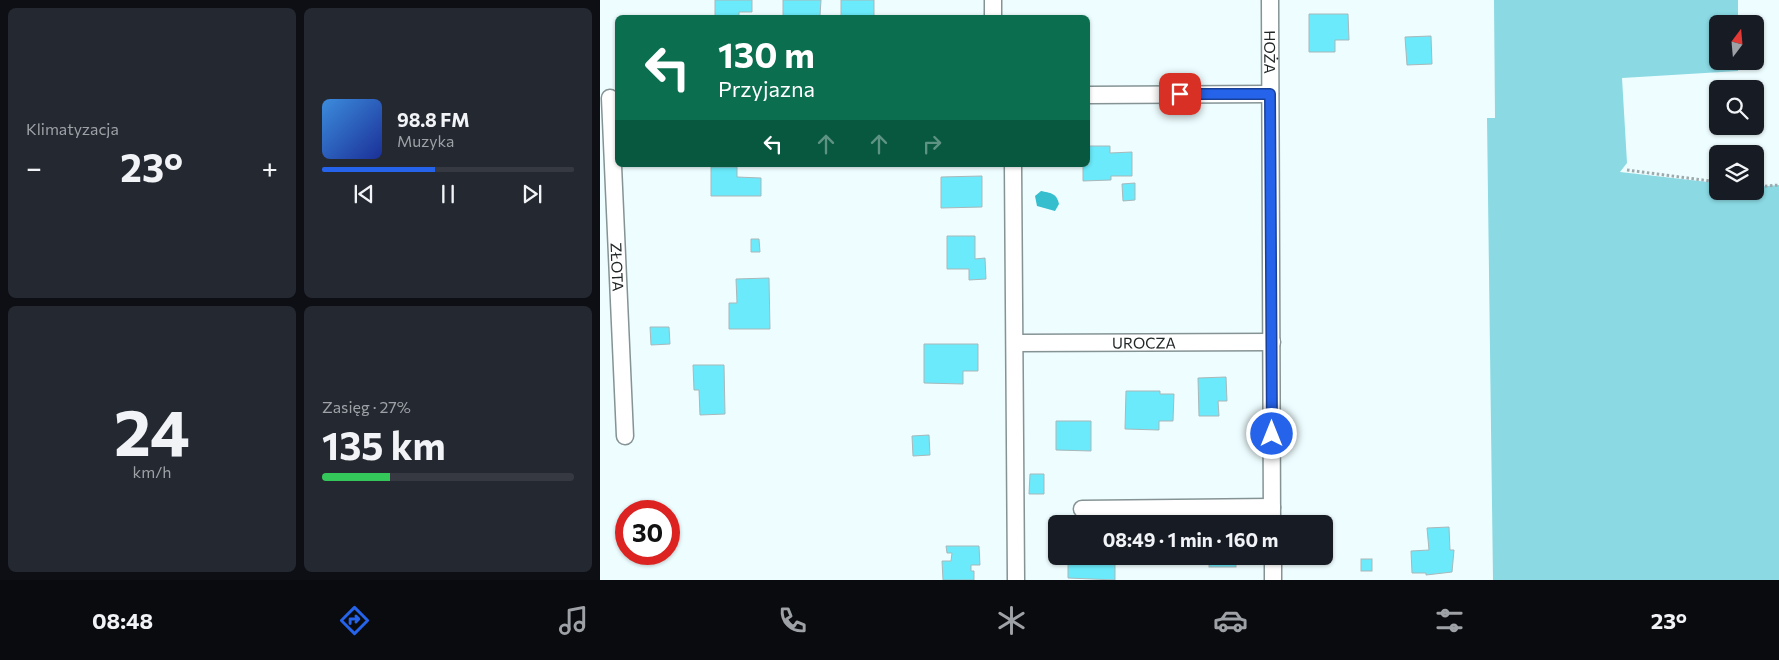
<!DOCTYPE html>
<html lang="pl">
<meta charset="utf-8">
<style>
body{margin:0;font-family:Commissioner,sans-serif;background:#242831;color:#f1f3f6;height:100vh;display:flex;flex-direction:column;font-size:19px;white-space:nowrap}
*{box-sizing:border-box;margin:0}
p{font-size:16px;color:#9ea1a6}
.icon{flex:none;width:28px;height:28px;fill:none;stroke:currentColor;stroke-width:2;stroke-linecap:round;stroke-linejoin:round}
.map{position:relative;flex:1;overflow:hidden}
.drawer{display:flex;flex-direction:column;gap:8px;padding:8px;background:#0d0f14;width:600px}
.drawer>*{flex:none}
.hud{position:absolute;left:15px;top:15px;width:475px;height:152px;border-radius:8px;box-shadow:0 1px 4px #0004;background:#0b6e4f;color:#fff;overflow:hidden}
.needle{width:32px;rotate:16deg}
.controls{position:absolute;left:1109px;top:15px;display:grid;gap:10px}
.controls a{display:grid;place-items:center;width:55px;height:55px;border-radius:8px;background:#171b24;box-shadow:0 1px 4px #0004;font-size:25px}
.speed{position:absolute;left:15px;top:500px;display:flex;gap:10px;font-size:25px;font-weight:700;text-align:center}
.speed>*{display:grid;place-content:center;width:65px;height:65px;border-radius:50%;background:#171b24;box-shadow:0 1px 4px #0004;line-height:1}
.speed .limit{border:8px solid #d22;background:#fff;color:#111}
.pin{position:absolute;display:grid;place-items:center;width:42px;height:42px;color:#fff;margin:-21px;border-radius:10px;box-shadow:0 2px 8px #0006}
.me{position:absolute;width:55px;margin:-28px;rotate:0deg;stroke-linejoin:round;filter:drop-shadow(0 0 4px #0008)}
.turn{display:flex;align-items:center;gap:18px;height:105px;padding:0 20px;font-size:22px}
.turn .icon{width:65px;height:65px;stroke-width:2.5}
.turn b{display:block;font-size:35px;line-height:42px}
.lanes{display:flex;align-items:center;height:48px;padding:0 20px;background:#0003;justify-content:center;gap:25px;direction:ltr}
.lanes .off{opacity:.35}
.big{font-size:38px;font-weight:700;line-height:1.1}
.drawer .widget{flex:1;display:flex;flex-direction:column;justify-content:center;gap:8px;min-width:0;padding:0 18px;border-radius:8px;background:#242831}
.drawer .dial{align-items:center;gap:0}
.dial b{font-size:65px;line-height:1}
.song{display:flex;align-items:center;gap:15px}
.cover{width:60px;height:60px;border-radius:8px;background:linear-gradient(135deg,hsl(210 70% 55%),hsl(230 70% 35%))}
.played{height:5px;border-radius:2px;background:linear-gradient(90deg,#2563eb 45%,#363941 45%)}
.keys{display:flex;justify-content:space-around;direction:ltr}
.heat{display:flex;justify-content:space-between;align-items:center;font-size:28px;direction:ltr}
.charge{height:8px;border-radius:4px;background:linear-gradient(90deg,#34c759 27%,#363941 0)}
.drawer .tiles{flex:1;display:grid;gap:8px;grid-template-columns:repeat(2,1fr)}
.trip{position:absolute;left:448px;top:515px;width:285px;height:50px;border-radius:8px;background:#171b24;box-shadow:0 1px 4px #0004;font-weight:700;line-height:50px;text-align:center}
.tab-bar{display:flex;height:80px;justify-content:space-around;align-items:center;background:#090b0e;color:#9ea1a6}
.tab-bar .icon{width:35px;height:35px}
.tab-bar .active{color:#2563eb}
.tab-bar b{font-size:22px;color:#f1f3f6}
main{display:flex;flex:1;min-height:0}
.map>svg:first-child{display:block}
.green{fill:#8ad9e3}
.water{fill:#34bece}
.building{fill:#6aeafa;stroke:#a9b8ba}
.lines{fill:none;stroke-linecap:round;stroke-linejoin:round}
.street-casing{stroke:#859395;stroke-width:19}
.path{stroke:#9ea9ab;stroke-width:3;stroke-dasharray:2.5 2.5;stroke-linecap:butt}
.street{stroke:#fff;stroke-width:16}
.route-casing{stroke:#184099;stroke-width:12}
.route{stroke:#2563eb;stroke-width:9}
.labels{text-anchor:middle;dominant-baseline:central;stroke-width:4;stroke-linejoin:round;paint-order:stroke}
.street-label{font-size:15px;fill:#212627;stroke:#fff}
</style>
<main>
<section class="drawer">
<div class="tiles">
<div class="widget"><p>Klimatyzacja</p>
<div class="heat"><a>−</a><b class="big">23°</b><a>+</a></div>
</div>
<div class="widget">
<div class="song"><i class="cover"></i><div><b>98.8 FM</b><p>Muzyka</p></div></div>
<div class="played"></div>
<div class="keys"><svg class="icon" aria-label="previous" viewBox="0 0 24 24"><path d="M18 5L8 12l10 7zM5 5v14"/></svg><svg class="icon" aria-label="pause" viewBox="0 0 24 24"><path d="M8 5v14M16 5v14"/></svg><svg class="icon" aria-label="next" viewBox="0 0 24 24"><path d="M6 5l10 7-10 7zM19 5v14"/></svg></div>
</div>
<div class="widget dial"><b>24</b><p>km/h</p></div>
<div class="widget"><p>Zasięg · 27%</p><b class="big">135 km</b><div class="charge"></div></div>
</div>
</section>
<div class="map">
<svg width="1179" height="580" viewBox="0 0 1179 580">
<rect width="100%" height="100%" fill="#eefdff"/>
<polygon class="green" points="894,0 1138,0 1138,24 1118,24 1118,61 1138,61 1138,71 1022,78 1027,163 1020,172 1117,183 1118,191 1155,191 1155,187 1179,185 1179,580 893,580 887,118 895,118"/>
<path class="water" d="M441 191C450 193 457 193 459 204L455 211 437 206 435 196Z"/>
<g class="building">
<polygon points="115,0 152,0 152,12 139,12 139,18 115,18"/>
<polygon points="183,0 221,0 220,16 183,16"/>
<rect x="241" y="0" width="33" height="18"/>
<polygon points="709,14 748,14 749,40 735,40 735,52 709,52"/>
<polygon points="831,36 832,64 807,65 805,37"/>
<polygon points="488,146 510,146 510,153 532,152 532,176 511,176 511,180 483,181 483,165 488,165"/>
<polygon points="111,167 137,167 137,177 161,178 161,196 111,196"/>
<polygon points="382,176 382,207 341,208 341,177"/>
<polygon points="535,183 535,200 523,201 522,184"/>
<polygon points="347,236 375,236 375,259 385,258 386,279 369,280 369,269 347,269"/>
<polygon points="151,239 159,239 160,252 151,252"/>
<polygon points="169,278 170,329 129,329 129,303 137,303 136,279"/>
<polygon points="50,327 69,327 70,344 51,345"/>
<polygon points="324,344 378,344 378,371 363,371 363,384 324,383"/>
<polygon points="93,365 124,365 125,414 100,415 99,390 94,390"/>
<polygon points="626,377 627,401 618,401 619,416 599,416 598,378"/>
<polygon points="526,391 560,391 560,394 574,394 573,421 559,421 559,430 525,429"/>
<polygon points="456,421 491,421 491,451 456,450"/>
<polygon points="329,435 330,455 313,456 312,436"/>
<polygon points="430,474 444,474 444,494 429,494"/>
<polygon points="849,527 850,550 854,550 852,572 826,575 826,573 812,573 811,551 829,550 827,528"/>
<polygon points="346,546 379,546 380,565 371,565 371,571 374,571 374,580 343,580 342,561 351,561 352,553 347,553"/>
<polygon points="468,556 515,556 515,580 468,578"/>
<rect x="609" y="556" width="27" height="11"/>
<rect x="761" y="559" width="11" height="12"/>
</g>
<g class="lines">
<g class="street-casing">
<g id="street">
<polyline points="393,0 393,18"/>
<path id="s1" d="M670 0 672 524"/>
<polyline points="488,95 670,94"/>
<path id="s2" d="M10 98 25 436"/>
<polyline points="413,165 416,580"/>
<path id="s3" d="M415 343 672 342"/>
<polyline points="482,509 672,507"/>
<polyline points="673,556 673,580"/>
</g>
</g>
<g class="path">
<polyline points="1027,170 1118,182"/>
<polyline points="1155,187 1179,185"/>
</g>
<use href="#street" class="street"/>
</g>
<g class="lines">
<g class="route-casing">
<polyline id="route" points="580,94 670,94 672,434"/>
</g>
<use href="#route" class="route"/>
</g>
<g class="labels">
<g class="street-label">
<text stroke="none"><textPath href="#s1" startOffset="52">HOŻA</textPath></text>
<text stroke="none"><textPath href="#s2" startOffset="169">ZŁOTA</textPath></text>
<text stroke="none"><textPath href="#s3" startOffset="129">UROCZA</textPath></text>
</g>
</g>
</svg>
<div class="controls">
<a><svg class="needle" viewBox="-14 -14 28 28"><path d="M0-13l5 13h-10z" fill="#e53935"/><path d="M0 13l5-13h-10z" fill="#9ea1a6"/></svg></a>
<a><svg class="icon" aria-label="search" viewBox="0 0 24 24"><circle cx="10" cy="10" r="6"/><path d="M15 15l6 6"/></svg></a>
<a><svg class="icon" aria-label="layers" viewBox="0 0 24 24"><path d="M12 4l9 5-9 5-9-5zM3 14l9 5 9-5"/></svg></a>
</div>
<div class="speed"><div class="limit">30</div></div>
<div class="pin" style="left:580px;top:94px;background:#d93025"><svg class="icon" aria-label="arrive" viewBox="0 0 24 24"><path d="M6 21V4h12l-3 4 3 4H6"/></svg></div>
<svg class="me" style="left:672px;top:434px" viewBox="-20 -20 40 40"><circle r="17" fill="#2563eb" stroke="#fff" stroke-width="3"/><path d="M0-11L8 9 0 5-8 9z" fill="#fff"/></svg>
<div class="trip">08:49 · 1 min · 160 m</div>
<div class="hud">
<div class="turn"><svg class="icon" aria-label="left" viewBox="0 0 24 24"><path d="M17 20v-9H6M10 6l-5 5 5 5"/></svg><div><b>130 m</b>Przyjazna</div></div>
<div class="lanes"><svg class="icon" aria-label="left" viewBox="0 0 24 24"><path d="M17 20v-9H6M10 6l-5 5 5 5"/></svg><svg class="icon off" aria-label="ahead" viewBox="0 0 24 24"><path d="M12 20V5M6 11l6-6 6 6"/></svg><svg class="icon off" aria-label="ahead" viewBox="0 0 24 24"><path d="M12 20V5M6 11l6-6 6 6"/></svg><svg class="icon off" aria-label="right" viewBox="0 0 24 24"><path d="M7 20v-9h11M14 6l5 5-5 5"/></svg></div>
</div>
</div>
</main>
<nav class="tab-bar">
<b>08:48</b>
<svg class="icon active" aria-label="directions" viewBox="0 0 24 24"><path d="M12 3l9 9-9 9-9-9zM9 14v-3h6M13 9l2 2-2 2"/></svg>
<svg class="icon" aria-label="music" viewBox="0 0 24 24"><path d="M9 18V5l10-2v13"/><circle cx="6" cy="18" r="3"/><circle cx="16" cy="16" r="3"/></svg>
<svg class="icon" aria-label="phone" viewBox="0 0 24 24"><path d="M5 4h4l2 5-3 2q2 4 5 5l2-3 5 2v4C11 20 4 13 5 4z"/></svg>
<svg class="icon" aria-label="climate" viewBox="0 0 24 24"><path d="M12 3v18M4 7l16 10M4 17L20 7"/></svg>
<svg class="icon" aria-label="car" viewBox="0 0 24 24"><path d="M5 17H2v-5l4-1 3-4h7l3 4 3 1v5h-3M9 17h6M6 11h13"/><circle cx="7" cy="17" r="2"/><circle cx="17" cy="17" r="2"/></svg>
<svg class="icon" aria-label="filters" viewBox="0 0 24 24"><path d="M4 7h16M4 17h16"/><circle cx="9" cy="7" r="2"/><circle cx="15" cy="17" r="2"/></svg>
<b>23°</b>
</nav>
